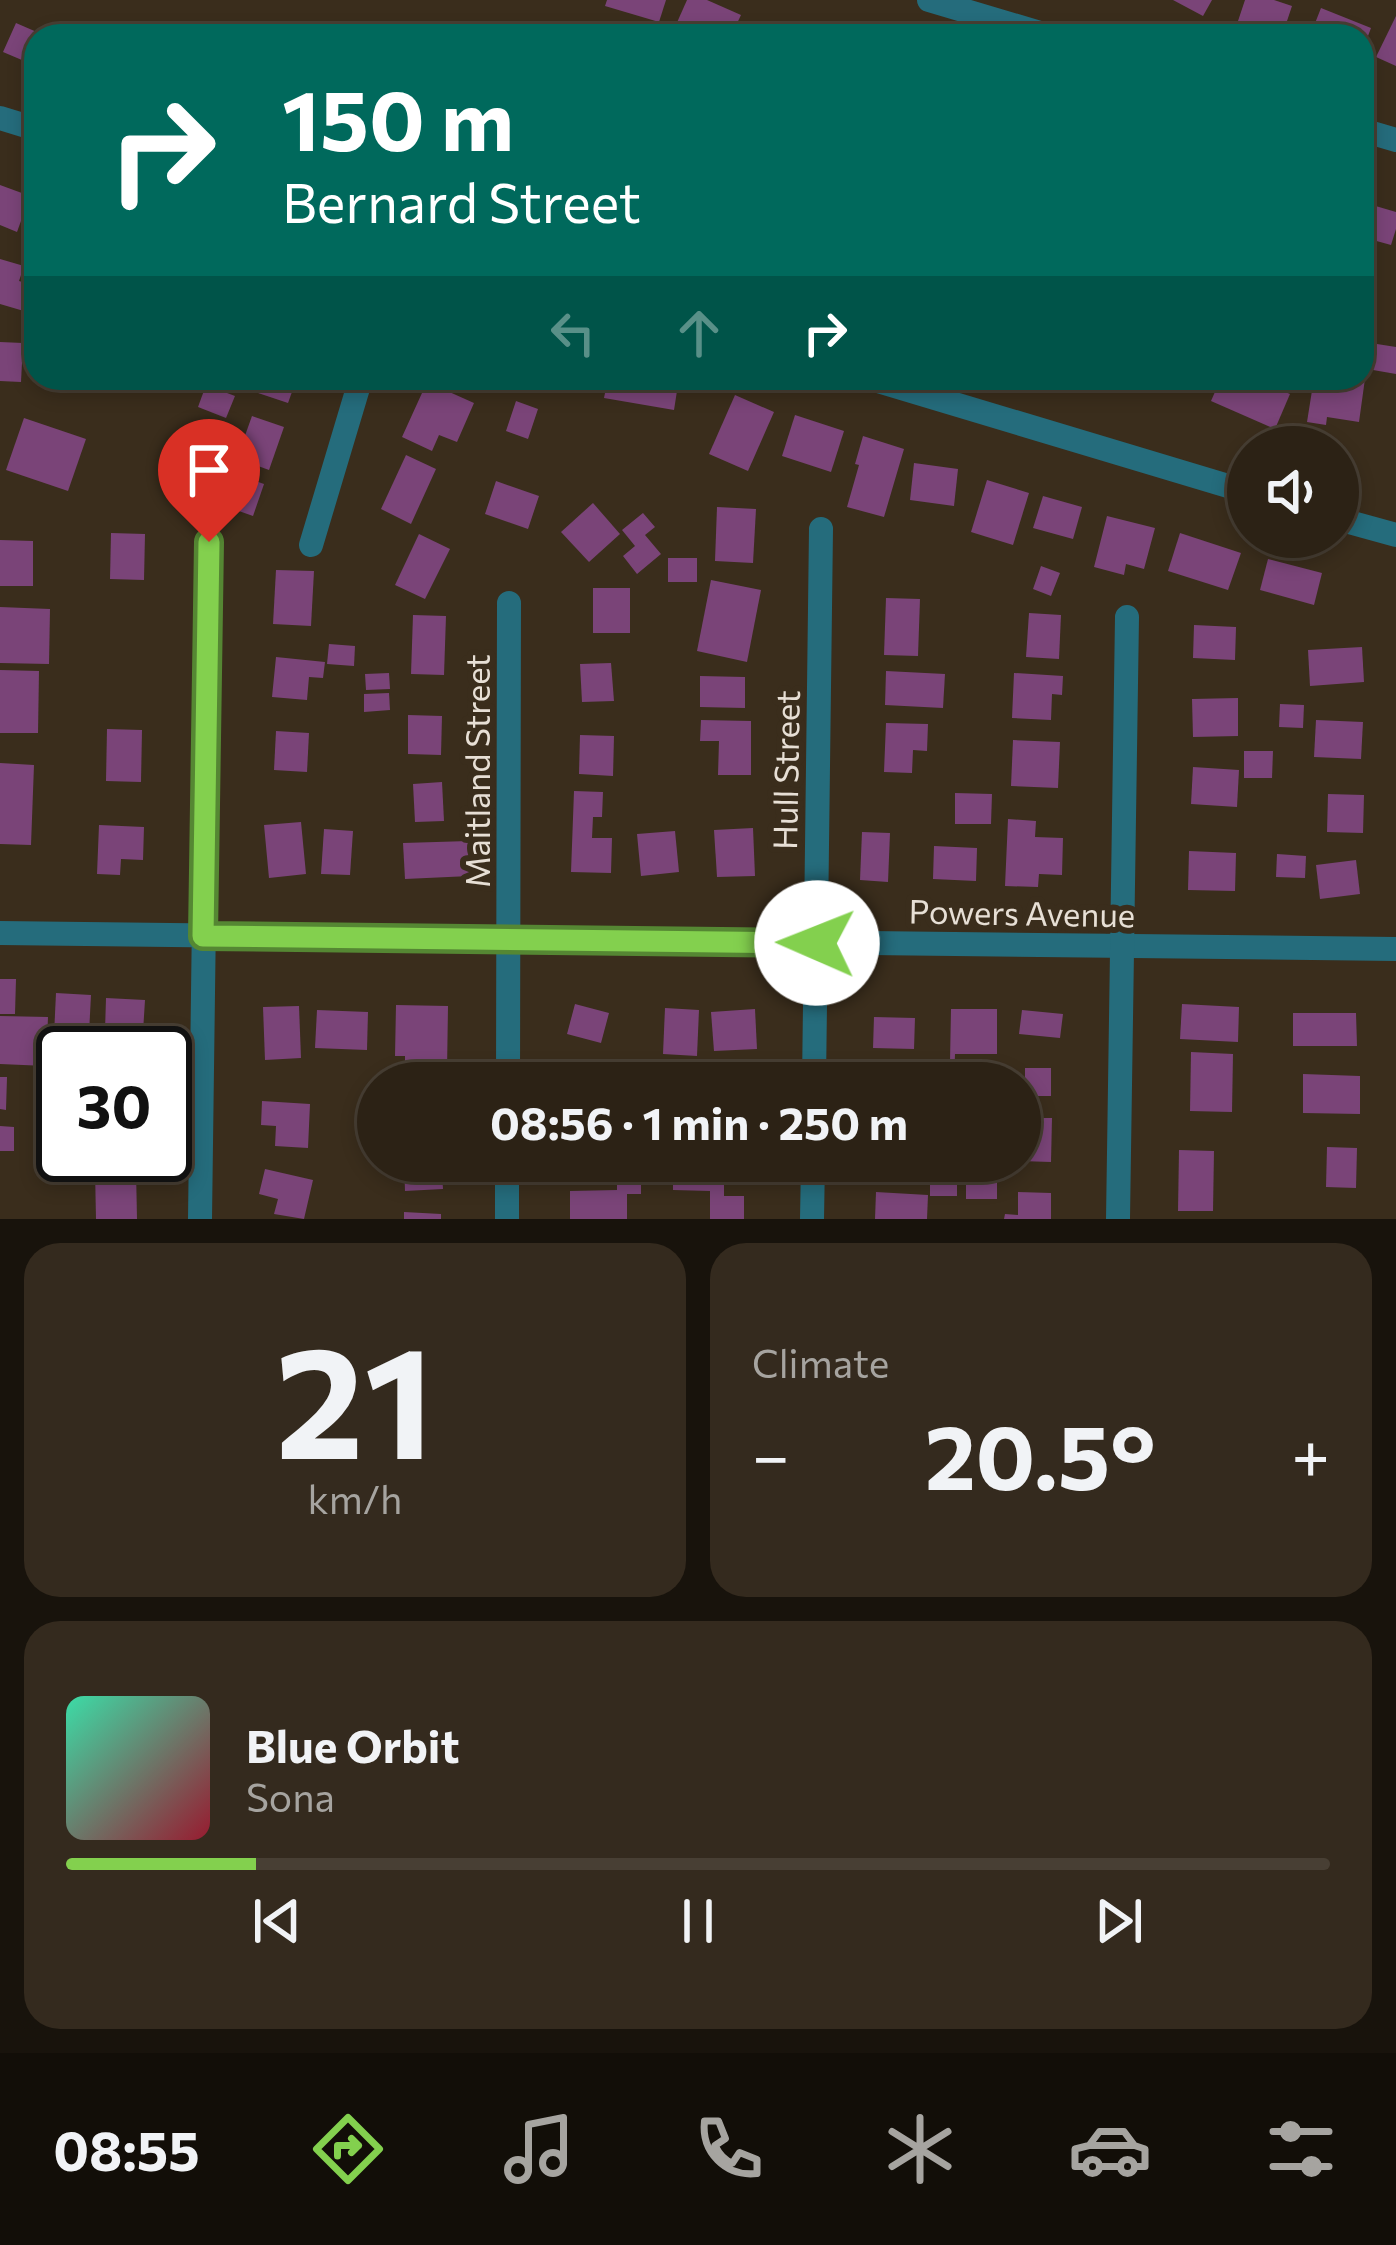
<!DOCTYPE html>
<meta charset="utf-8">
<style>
body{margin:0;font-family:Commissioner,sans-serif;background:#342a1e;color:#f1f3f6;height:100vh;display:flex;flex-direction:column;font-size:45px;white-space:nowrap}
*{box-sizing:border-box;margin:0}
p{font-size:39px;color:#a6a4a0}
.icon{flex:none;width:66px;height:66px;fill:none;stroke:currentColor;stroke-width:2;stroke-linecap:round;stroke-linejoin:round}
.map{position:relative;height:1219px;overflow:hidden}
.details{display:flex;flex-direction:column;gap:24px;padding:24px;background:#18130c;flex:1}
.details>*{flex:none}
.guide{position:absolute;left:24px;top:24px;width:1350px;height:366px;border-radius:36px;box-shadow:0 6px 18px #0003,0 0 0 3px #483f34;background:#00695c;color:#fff;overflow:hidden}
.fabs{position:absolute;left:1227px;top:426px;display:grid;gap:24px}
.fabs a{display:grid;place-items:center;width:132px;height:132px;border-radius:50%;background:#2c2215;box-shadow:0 6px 18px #0003,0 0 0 3px #483f34;font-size:60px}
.speed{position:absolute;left:36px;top:1026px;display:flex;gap:24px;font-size:60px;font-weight:700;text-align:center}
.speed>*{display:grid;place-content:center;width:156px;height:156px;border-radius:50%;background:#2c2215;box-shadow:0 6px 18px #0003,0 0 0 3px #483f34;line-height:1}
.speed .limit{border:6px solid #111;border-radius:18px;background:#fff;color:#111}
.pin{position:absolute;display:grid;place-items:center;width:102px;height:102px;color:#fff;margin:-123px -51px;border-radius:50% 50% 50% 0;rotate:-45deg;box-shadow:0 0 12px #0007}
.pin .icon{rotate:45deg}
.me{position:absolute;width:132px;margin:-66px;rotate:271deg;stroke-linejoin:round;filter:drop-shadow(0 0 9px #0008)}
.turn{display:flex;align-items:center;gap:42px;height:252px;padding:0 60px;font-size:54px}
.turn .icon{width:156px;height:156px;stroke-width:2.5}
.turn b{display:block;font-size:84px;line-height:102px}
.lanes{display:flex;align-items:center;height:114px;padding:0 60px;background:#0003;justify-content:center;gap:60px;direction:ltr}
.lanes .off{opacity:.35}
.big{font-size:90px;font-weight:700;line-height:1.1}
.details .widget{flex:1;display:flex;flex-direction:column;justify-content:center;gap:18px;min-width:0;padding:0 42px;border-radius:36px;background:#342a1e}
.details .dial{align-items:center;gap:0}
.dial b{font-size:156px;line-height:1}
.song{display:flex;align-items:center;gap:36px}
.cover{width:144px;height:144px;border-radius:18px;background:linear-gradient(135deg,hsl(160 70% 55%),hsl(350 70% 35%))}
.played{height:12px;border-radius:6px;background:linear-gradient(90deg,#83d04e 15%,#483f34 15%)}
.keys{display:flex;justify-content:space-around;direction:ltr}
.heat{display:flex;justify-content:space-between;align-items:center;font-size:66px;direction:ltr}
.details .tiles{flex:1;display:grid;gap:24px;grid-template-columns:1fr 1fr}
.widget:last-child{grid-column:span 2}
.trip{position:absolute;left:357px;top:1062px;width:684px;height:120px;border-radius:60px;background:#2c2215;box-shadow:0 6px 18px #0003,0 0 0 3px #483f34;font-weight:700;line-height:120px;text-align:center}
.menu{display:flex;height:192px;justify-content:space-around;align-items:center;background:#120e08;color:#a6a4a0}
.menu .icon{width:84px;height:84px}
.menu .active{color:#83d04e}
.menu b{font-size:54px;color:#f1f3f6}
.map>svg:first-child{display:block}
.building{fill:#7a4478}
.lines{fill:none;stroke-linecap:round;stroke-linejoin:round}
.minor{stroke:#256c7c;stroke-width:24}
.route-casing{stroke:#558733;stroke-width:30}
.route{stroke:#83d04e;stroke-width:21}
.labels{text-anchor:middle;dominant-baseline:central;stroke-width:12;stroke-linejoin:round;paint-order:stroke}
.street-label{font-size:33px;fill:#e7dfd5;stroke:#3a2d1c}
</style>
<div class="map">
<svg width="1396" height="1219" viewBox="0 0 1396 1219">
<rect width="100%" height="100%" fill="#3a2d1c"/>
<g class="building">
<polygon points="607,0 666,0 659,22 605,6"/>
<polygon points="687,0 707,0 741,15 731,36 671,36"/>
<polygon points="1173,0 1212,0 1203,16"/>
<polygon points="1245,0 1274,0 1292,6 1282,36 1237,24"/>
<polygon points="1321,8 1371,28 1362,52 1362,36 1310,36"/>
<polygon points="1396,16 1396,66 1376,57"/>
<polygon points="16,23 46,36 36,36 36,66 3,52"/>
<polygon points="796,28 824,34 824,36 794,36"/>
<polygon points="0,185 30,196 17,232 0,225"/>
<polygon points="1362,202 1396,212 1396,229 1391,245 1362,237"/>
<polygon points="0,259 24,266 19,281 36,286 34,314 0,304"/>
<polygon points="0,342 23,343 21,382 0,381"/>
<polygon points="1377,344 1396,347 1396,374 1373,370"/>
<polygon points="1362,356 1368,357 1359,422 1327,417 1326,425 1307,422 1314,378 1362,378"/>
<polygon points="260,378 297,378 288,403 255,392"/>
<polygon points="542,378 589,378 585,392"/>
<polygon points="608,378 679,378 674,410 604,398"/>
<polygon points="1155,378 1186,378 1182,392 1153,382"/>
<polygon points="1221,378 1253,378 1290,394 1275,429 1211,401"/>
<polygon points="427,382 474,403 457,442 439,435 432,451 402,437"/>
<polygon points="206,385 235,396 226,418 198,407"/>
<polygon points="735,395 774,412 748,471 709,454"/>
<polygon points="516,401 538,409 528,439 506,431"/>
<polygon points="795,415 844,431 831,472 782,456"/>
<polygon points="252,416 284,427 269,470 237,458"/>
<polygon points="24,418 86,439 68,491 6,470"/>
<polygon points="863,436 904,449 884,517 847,507 859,465 855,464"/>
<polygon points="406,455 436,469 411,524 381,509"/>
<polygon points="914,463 958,469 954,506 910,500"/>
<polygon points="213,466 264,484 253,516 202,498"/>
<polygon points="987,480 1029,493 1013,545 971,532"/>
<polygon points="496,481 539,496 528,529 485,514"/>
<polygon points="1043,496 1082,507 1073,539 1033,528"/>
<polygon points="593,503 620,534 589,562 561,532"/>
<polygon points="717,507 756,509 753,563 715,561"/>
<polygon points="643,513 655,527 645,535 661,554 637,574 623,556 635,546 622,530"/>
<polygon points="1107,516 1155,528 1144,569 1126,564 1124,575 1094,567"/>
<polygon points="111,533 145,534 144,580 110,579"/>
<polygon points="1180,533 1241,553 1228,590 1168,571"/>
<polygon points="419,534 450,549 425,599 395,585"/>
<polygon points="0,540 33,541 33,586 0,586"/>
<rect x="668" y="558" width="29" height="24"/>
<polygon points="1268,559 1322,573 1314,605 1260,590"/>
<polygon points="1041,566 1060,573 1051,596 1033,589"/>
<polygon points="276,570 314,571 311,626 273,624"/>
<polygon points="711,580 761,590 747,662 697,651"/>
<rect x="593" y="588" width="37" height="45"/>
<polygon points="886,598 920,599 918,656 884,655"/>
<polygon points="0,607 50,609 49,664 0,663"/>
<polygon points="1029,613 1061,615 1059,659 1026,657"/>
<polygon points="413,615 446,616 444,675 411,674"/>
<polygon points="1194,625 1236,627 1235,660 1193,658"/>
<polygon points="329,644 355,646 354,666 327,664"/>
<polygon points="1362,647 1364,682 1310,686 1308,650"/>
<polygon points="276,657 325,662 323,678 309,677 307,700 272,697"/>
<polygon points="611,663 614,701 582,702 580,664"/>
<polygon points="0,670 39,671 38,733 0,733"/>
<polygon points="886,671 945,674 943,708 885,705"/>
<polygon points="389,673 390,689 366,690 365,674"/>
<polygon points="1014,673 1063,676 1062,695 1052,694 1051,720 1012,718"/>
<polygon points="700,676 745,677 745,708 700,707"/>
<polygon points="389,693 390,710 364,712 364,694"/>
<polygon points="1238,698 1238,736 1193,737 1192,699"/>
<polygon points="1280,704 1304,705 1303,728 1279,727"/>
<polygon points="408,715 442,716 441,755 408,754"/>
<polygon points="701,720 751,721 751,775 718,775 719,741 700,741"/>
<polygon points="1316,720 1363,722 1361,759 1314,757"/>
<polygon points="886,723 928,724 927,751 913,750 912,773 884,772"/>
<polygon points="107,729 142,730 141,782 106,781"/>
<polygon points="276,731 309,733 307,772 274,770"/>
<polygon points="580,735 614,736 613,776 579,774"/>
<polygon points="1013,740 1060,742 1058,788 1011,786"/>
<polygon points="1244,751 1273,751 1272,778 1244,778"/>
<polygon points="0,763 34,765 31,845 0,844"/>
<polygon points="1193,767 1239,770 1237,807 1191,804"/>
<polygon points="442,782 444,821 415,822 413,784"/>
<polygon points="574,791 603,792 602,817 593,817 592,838 612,838 611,873 571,872"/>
<polygon points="955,793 992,794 991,824 955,824"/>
<polygon points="1328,794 1364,795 1363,833 1327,832"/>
<polygon points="1008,819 1036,821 1035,837 1063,838 1062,875 1039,874 1038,887 1005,886"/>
<polygon points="301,822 306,874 269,878 264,825"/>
<polygon points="99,825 144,827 143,860 121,859 120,875 97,874"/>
<polygon points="753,828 755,876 717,877 714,830"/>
<polygon points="324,829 353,831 350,875 321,874"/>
<polygon points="675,831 679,872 641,876 637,834"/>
<polygon points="862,832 890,833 888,882 860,880"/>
<polygon points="469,841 470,876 405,879 403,843"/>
<polygon points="934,846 977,848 976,881 933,879"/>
<polygon points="1189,851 1236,853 1235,891 1188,890"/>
<polygon points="1277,854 1306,856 1305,878 1276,877"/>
<polygon points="1356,860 1360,894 1320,899 1316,865"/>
<polygon points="0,979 16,979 15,1014 0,1014"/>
<polygon points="56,993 91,995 88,1053 53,1056"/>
<polygon points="106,998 145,1000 143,1032 105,1030"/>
<polygon points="575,1004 609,1013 601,1043 567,1034"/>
<polygon points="1182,1004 1239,1007 1238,1042 1180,1039"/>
<polygon points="396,1005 448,1006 447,1072 405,1071 405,1056 395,1056"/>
<polygon points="299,1006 301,1058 265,1060 263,1007"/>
<polygon points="665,1008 699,1010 697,1056 663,1054"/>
<polygon points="755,1009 757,1049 714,1051 711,1012"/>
<polygon points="951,1009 997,1009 997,1054 955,1054 954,1083 933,1083 933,1062 950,1062"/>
<polygon points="317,1010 368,1012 367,1050 315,1048"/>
<polygon points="1022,1010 1063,1014 1060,1038 1019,1034"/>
<polygon points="1293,1013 1356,1013 1357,1046 1293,1046"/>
<polygon points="0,1016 48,1017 46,1066 0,1064"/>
<polygon points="874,1017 915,1018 914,1049 873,1048"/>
<polygon points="1191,1052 1233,1054 1232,1112 1190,1111"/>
<rect x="1025" y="1068" width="26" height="28"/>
<polygon points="1303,1074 1360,1076 1360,1114 1303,1113"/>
<polygon points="0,1077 7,1077 6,1110 0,1109"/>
<polygon points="262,1101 310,1104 308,1148 275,1146 276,1126 261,1125"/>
<polygon points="1020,1118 1052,1118 1051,1162 1020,1161"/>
<polygon points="0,1126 14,1127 14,1151 0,1151"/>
<polygon points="1327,1147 1357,1148 1356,1188 1326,1187"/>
<polygon points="1179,1150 1214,1151 1213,1211 1178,1211"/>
<polygon points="404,1161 441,1161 443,1189 405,1191"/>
<polygon points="136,1169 137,1219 96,1219 95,1170"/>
<polygon points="265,1169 313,1180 304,1219 274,1214 278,1199 259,1194"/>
<polygon points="617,1170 641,1170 641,1194 627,1194 627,1219 570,1219 570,1191 617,1190"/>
<polygon points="673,1176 724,1176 724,1196 744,1196 744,1219 710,1219 710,1191 673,1190"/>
<rect x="930" y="1179" width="27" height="17"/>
<polygon points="997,1179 997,1199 966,1199 966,1180"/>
<polygon points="876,1192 928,1195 927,1219 875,1219"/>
<polygon points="1018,1192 1051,1193 1051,1219 1004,1219 1005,1214 1018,1215"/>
<polygon points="404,1212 441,1214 441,1219 404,1219"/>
</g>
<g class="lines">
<g class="minor">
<polyline points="929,0 1050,36"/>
<polyline points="0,118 36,129"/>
<polyline points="1362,130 1396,140"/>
<polyline points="868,378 1248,492"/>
<polyline points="1338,519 1396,535"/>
<polyline points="311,545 361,378"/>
<polyline points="0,933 1396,949"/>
<polyline points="508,1083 509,603"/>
<polyline points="814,1083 821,529"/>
<polyline points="200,1219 209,542"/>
<polyline points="507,1219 507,1161"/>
<polyline points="812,1219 813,1161"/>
<polyline points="1118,1219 1127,617"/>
</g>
</g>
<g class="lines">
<g class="route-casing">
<polyline id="route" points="209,542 203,936 817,943"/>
</g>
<use href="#route" class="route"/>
</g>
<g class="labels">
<g class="street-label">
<text transform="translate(785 770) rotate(-89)">Hull Street</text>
<text transform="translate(476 771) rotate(-90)">Maitland Street</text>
<text transform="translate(1022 912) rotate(1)">Powers Avenue</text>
</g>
</g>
</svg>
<div class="fabs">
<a><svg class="icon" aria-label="sound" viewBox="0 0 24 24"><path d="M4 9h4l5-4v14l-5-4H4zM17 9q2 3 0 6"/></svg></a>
</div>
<div class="speed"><div class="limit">30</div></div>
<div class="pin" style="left:209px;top:542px;background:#d93025"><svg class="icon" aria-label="arrive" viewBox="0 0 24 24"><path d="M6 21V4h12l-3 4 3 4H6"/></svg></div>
<svg class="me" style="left:817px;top:943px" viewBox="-20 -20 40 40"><circle r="19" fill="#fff"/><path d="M0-13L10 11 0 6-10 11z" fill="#83d04e"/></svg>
<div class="trip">08:56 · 1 min · 250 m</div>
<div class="guide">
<div class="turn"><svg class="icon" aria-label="right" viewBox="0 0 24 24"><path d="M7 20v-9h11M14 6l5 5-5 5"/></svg><div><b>150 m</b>Bernard Street</div></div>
<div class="lanes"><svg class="icon off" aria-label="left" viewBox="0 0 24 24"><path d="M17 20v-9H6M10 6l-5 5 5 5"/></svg><svg class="icon off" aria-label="ahead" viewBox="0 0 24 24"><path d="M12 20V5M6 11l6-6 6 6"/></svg><svg class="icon" aria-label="right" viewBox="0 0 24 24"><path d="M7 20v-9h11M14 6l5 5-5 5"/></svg></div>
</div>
</div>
<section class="details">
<div class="tiles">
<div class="widget dial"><b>21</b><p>km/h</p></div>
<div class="widget"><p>Climate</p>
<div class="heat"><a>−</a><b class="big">20.5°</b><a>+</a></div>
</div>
<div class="widget">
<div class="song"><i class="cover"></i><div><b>Blue Orbit</b><p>Sona</p></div></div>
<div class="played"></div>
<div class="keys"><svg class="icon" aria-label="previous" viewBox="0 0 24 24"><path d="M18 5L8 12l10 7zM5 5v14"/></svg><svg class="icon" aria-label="pause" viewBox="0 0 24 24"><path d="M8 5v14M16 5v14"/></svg><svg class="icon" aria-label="next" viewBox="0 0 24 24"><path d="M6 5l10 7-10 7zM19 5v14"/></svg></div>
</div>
</div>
</section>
<nav class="menu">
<b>08:55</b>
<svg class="icon active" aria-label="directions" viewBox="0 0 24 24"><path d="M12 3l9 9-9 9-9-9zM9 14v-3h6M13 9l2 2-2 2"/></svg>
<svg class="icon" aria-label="music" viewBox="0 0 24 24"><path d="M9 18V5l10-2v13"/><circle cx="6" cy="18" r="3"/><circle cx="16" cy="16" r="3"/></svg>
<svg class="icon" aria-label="phone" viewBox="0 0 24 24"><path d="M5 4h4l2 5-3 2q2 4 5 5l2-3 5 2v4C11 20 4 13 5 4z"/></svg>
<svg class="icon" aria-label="climate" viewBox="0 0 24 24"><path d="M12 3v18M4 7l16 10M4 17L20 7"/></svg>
<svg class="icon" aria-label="car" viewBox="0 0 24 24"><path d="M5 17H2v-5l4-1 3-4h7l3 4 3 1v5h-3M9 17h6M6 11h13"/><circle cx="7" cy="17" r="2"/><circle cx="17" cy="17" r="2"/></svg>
<svg class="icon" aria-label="filters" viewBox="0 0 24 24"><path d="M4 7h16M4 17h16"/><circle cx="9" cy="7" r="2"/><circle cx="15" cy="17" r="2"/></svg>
</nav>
